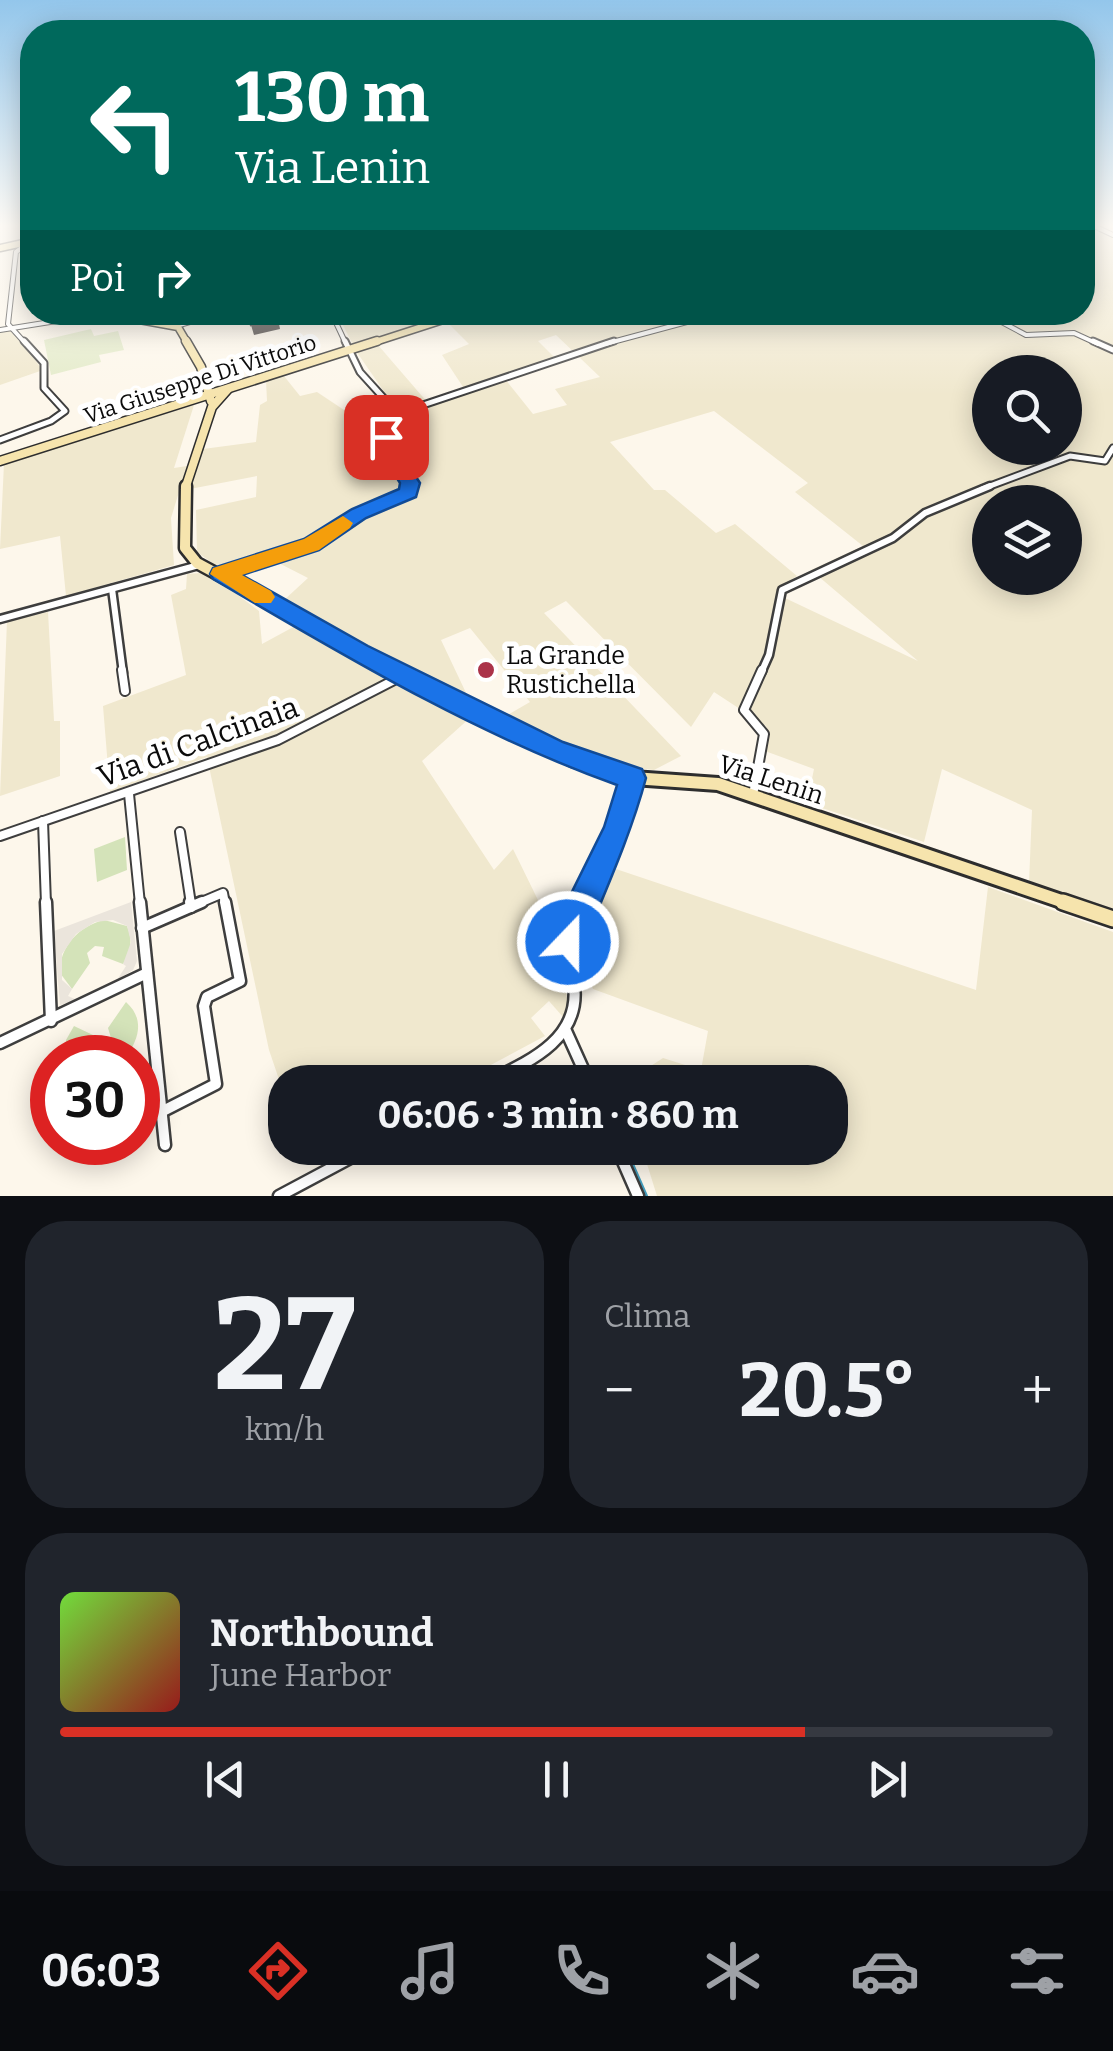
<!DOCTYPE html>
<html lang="it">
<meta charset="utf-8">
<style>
body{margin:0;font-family:Bitter,serif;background:#20242c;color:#f1f3f6;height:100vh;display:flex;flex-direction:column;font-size:38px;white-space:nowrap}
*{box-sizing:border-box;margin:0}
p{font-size:32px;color:#9ea1a6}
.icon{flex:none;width:55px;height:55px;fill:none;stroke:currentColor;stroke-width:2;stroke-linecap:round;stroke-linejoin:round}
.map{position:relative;height:1196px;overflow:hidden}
.drawer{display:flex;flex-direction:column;gap:25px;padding:25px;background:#0d0f14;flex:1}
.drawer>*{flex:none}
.banner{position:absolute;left:20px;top:20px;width:1075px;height:305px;border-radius:40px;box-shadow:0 5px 25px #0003;background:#00695c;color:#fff;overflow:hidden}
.buttons{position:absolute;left:972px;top:355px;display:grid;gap:20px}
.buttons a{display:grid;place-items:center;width:110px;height:110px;border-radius:50%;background:#171b24;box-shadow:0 5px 25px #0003;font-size:50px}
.speed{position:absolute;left:30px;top:1035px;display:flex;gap:20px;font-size:50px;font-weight:700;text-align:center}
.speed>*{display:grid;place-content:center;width:130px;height:130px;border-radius:50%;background:#171b24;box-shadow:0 5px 25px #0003;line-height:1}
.speed .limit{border:15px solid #d22;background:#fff;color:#111}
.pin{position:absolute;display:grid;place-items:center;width:85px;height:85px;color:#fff;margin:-42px;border-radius:20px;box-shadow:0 5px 15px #0006}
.me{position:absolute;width:110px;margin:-55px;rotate:22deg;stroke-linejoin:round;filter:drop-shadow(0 0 8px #0008)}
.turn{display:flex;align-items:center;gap:35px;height:210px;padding:0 50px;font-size:45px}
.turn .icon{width:130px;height:130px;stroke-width:2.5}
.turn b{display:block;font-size:70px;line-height:85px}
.then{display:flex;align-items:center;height:95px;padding:0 50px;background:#0003;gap:20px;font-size:38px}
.big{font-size:75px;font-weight:700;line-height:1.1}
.drawer .tile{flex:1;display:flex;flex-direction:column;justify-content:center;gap:15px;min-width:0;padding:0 35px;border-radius:40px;background:#20242c}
.drawer .dial{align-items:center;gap:0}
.dial b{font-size:130px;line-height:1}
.song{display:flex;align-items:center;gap:30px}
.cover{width:120px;height:120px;border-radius:15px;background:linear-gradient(135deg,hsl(100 70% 55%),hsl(0 70% 35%))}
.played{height:10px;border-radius:5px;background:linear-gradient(90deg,#d93025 75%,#363941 75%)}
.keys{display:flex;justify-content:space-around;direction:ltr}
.heat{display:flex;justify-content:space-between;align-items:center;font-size:55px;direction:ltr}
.drawer .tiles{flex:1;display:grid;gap:25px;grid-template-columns:1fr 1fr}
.tile:last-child{grid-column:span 2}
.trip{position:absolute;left:268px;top:1065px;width:580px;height:100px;border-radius:40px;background:#171b24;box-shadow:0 5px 25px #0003;font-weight:700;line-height:100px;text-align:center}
.menu{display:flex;height:160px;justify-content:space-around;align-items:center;background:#090b0e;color:#9ea1a6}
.menu .icon{width:70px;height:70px}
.menu .current{color:#d93025}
.menu b{font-size:45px;color:#f1f3f6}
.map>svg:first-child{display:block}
.farmland{fill:#f0e8ce;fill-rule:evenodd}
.green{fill:#d4e3b9}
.pitch{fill:#e4ebca}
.plaza{fill:#ebe5dc}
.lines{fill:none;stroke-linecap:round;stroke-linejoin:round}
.stream{stroke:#449ebe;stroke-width:4}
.street-far4-casing{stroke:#3e3e3e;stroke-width:6}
.street-far3-casing{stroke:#3e3e3e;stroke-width:9}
.street-far2-casing{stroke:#3e3e3e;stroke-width:11}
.street-far1-casing{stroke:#3e3e3e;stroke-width:12}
.street-casing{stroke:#3e3e3e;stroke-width:15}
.secondary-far4-casing{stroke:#2d2d2d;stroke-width:9}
.secondary-far3-casing{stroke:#2d2d2d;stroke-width:11}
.secondary-far2-casing{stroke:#2d2d2d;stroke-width:15}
.secondary-far1-casing{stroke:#2d2d2d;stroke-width:18}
.secondary-casing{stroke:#2d2d2d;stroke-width:20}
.street-far4{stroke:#fff;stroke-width:4}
.street-far3{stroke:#fff;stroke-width:5}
.street-far2{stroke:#fff;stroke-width:6}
.street-far1{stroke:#fff;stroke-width:8}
.street{stroke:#fff;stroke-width:10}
.secondary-far4{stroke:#f6e4ad;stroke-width:6}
.secondary-far3{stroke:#f6e4ad;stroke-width:8}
.secondary-far2{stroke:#f6e4ad;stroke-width:10}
.secondary-far1{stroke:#f6e4ad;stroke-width:12}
.secondary{stroke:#f6e4ad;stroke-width:15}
.shaded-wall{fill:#393433}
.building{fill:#524b49;stroke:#393433;stroke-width:2.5}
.route{fill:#1a73e8;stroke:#114b97;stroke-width:2.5}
.slow{fill:#f59e0b}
.poi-dot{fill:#ab3349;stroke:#fff;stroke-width:4}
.labels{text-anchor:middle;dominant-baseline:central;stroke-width:10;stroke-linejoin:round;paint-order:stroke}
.far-street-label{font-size:22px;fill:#0b0b0b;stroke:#fff}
.poi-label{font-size:25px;fill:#0b0b0b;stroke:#fff;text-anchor:start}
.street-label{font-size:25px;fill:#0b0b0b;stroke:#fff}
.near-street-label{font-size:30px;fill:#0b0b0b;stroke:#fff}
</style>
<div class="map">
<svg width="1113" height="1196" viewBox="0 0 1113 1196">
<rect width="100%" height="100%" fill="#fdf7eb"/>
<g class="farmland">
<path d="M1083 227H1101L1113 233V912L1029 883 1032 810 942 769 924 842 807 803 814 769 765 751 769 739 766 726 714 692 691 727 566 601 544 613 681 756 654 770 619 766 504 717 530 702 470 628 441 640 468 697 381 657 283 601 308 578 263 555 237 564 215 565 197 552 196 510 256 497 257 476 190 489 203 449 256 442 260 405 267 401 266 380 284 376 300 396 317 392 344 410 385 393 356 351 378 345 428 403 467 393 442 355 469 344 442 317 353 345 339 317 360 312H653L669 325 689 320 680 312 701 313 712 320 730 312H1082ZM556 335 600 377 555 389 567 405 533 414 505 379 558 361 538 341ZM990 372H1065V448H990ZM714 411 808 483 795 492 863 546 811 570 918 661 785 598 779 588 797 576 735 524 716 533 665 490H654L610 442ZM990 502H1065V578H990Z"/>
<polygon points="9,328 43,370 0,385 0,331"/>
<polygon points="194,405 174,468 187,466 171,518 174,565 66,596 60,536 0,549 4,463"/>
<polygon points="201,573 214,577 259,611 262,644 297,625 472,716 422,761 494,870 513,849 558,941 568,1005 563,1017 549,1001 531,1018 545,1036 459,1082 285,1082 285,1097 269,1050 207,757 110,792 103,706 186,675 171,595 186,589 187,574"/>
<polygon points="48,612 54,721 60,721 60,776 0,796 7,621"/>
<polygon points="616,869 976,990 988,887 1113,932 1113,1196 657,1196 642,1148 830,1148 830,1082 639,1082 643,1071 663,1058 701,1070 708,1031 593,989 584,967 582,940"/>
</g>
<g class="green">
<polygon points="125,837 127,870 97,882 94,849"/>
<path d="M104 920 127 926C133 940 131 952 123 964L102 956 104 947 95 946 87 953 90 963 72 989 60 973C59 947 79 926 104 920Z"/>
<path d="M126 1002C145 1019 139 1039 126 1057L65 1058 66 1040 74 1026 93 1035V1048L104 1046 111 1038 108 1028Z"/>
</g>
<polygon class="pitch" points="91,329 94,336 118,331 124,350 99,355 101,362 51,375 44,340"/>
<polygon class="plaza" points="131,902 137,961 133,970 117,980 126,966 123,964 131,942 127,926 113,920 95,922 76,934 62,954 62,980 72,989 68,996 77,1000 60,1005 54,931"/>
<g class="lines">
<polyline class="stream" points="625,1148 646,1196"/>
<g class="street-far4-casing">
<g id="street-far4">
<polyline points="1096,227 1113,235"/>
<polyline points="191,312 196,321"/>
<polyline points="331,312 346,344"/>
<polyline points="983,312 1026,335 1074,333 1098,344"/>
<polyline points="176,326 224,312"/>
<polyline points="0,330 94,315"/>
<polyline points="26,344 8,324 16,252 30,242"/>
<polyline points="605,344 724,312"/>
</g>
</g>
<g class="street-far3-casing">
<g id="street-far3">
<polyline points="345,341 360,372 399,415"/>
<polyline points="1093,341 1113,350"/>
<polyline points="0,440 51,421 65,411 44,388 44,363 24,341"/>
<polyline points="409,489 410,483 386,442 393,422 411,409 614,341"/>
<polyline points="982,489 1070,456 1105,461 1113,448"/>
</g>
</g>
<g class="street-far2-casing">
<g id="street-far2">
<polyline points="221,573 311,544 359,513 409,493 410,486"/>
<polyline points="112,589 123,673"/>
<polyline points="0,619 199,565"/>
<polyline points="761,673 769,655 782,590 893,538 925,513 990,486"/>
</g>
</g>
<g class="street-far1-casing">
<g id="street-far1">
<polyline points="122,670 125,691"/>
<polyline points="129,794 140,904"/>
<polyline points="753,795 764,734 744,710 762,670"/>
<polyline points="43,821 46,904"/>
<polyline points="180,832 191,904"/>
<polyline points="0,836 278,740 402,676"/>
<polyline points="197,904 223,893 225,904"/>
<polyline points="581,904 611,846 632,779"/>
</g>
</g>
<g class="street-casing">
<g id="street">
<polyline points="46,902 51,1021"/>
<polyline points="140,902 165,1145"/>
<polyline points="190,902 191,907"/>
<polyline points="142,928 202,902"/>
<polyline points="566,1031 589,1082"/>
<polyline points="0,1043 147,973"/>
<path d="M487 1082C528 1062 581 1040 574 985 571 953 567 932 583 902"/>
<polyline points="161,1112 216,1084 204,1006 207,997 240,981 225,902"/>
<polyline points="617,1148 638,1196"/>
<polyline points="279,1196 369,1148"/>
</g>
</g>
<g class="secondary-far4-casing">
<g id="secondary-far4">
<polyline points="0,248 32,241"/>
<polyline points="95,312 178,327 188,344"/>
<polyline points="369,344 468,312"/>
</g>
</g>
<g class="secondary-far3-casing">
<g id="secondary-far3">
<polyline points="186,341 201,367 211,401"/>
<polyline points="0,461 377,341"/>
<polyline points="185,489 212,407 228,389"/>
</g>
</g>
<g class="secondary-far2-casing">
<polyline id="secondary-far2" points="186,486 185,548 197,563 400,673"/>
</g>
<g class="secondary-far1-casing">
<polyline id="secondary-far1" points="395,670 574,760 633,778 718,784 1070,904"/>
</g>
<g class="secondary-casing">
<polyline id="secondary" points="1063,902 1113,919"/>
</g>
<use href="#street-far4" class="street-far4"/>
<use href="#street-far3" class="street-far3"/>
<use href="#street-far2" class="street-far2"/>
<use href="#street-far1" class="street-far1"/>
<use href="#street" class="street"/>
<use href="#secondary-far4" class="secondary-far4"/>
<use href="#secondary-far3" class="secondary-far3"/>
<use href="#secondary-far2" class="secondary-far2"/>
<use href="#secondary-far1" class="secondary-far1"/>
<use href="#secondary" class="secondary"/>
</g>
<polygon class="shaded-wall" points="278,319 280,329 254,335 251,325"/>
<polygon class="building" points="246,312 274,312 278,319 251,325"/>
<linearGradient id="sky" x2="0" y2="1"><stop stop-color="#93c6eb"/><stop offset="0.57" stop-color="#fefbf6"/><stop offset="1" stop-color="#fefbf6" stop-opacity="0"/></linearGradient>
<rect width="1113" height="395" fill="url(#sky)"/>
<path class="route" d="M386 431 395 437 398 449 420 483 416 497 366 518 319 550 242 575 368 646 563 742 642 769 646 778C630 838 603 896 580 953L568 958 557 953 552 942 556 924 604 827 617 785C474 734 343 655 213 579L210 574 213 568 304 539 352 509 399 489 400 483 379 449 377 437Z"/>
<polygon class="slow" points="343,516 353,523 350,528 319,550 242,575 271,591 275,597 271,603 255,603 210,574 213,568 304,539"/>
<circle class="poi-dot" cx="486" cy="670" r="10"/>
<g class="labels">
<g class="far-street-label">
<text transform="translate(200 379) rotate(-18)">Via Giuseppe Di Vittorio</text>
</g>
<g class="poi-label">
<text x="506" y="656">La Grande<tspan x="506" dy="29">Rustichella</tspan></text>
</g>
<g class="street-label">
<text transform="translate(771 780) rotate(18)">Via Lenin</text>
</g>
<g class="near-street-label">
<text transform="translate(198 742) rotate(-20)">Via di Calcinaia</text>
</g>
</g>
</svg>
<div class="buttons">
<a><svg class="icon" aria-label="search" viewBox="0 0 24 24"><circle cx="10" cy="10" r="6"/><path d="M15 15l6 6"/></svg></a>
<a><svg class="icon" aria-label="layers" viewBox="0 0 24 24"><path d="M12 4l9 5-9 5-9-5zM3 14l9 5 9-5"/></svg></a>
</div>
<div class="speed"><div class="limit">30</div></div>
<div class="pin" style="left:386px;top:437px;background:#d93025"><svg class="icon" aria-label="arrive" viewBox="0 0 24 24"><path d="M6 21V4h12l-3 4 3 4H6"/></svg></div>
<svg class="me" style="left:568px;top:942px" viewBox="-20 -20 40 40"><circle r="17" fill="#1a73e8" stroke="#fff" stroke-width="3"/><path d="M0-11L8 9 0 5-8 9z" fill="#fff"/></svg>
<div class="trip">06:06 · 3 min · 860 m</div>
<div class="banner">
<div class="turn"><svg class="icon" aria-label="left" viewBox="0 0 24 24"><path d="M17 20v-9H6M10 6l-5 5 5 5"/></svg><div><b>130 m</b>Via Lenin</div></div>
<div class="then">Poi<svg class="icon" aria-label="right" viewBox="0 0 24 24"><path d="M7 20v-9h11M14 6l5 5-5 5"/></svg></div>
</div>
</div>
<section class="drawer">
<div class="tiles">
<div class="tile dial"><b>27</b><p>km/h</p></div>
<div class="tile"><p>Clima</p>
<div class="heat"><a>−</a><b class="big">20.5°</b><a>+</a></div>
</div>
<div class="tile">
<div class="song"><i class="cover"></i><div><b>Northbound</b><p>June Harbor</p></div></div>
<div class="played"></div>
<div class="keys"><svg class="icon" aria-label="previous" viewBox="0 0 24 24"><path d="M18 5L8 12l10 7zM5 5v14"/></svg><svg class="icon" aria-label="pause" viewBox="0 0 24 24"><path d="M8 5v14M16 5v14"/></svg><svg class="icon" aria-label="next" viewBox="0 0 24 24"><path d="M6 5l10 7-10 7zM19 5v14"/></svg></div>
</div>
</div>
</section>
<nav class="menu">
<b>06:03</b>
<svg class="icon current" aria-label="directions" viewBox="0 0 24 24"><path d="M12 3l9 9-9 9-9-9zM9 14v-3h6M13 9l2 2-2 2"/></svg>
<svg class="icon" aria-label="music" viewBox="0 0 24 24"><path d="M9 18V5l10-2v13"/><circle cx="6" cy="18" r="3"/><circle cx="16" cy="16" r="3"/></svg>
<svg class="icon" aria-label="phone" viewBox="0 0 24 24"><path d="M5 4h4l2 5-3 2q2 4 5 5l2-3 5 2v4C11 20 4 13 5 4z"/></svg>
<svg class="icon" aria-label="climate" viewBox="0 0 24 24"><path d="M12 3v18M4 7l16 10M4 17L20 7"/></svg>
<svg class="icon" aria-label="car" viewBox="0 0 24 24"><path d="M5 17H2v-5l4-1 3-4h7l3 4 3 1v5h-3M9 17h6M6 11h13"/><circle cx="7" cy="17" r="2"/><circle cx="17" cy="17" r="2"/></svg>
<svg class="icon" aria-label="filters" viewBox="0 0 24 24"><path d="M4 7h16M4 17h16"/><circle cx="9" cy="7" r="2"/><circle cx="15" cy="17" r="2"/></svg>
</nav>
